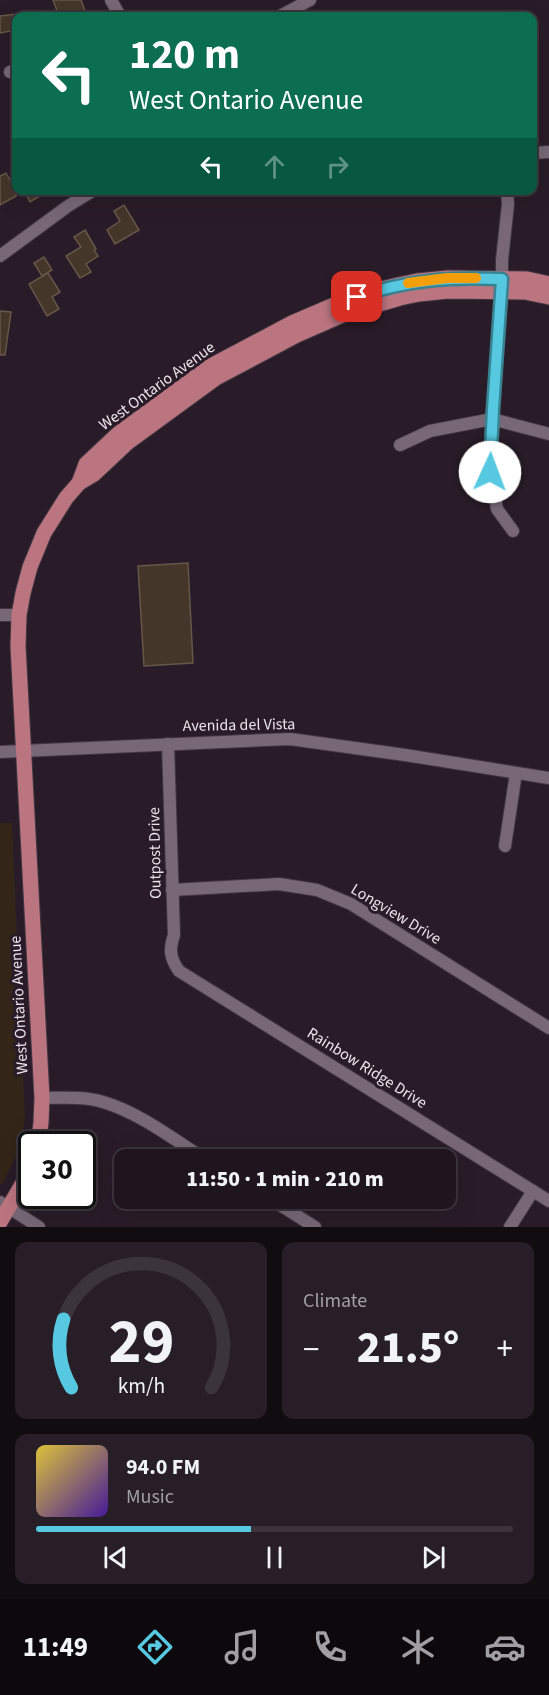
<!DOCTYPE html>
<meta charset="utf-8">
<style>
body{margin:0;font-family:"Source Sans 3",sans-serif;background:#271e27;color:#f1f3f6;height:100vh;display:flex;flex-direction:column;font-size:22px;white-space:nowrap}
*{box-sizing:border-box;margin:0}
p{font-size:20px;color:#a19fa4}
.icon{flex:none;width:33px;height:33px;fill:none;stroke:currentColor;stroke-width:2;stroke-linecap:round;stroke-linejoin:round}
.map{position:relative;height:1227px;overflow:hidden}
.details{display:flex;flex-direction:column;gap:15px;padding:15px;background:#110c10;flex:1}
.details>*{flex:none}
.banner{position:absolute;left:12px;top:12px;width:525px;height:183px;border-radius:12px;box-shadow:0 6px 24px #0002,0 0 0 2px #3c343c;background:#0b6e4f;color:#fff;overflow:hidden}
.speed{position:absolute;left:18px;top:1131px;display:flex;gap:12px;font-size:30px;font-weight:700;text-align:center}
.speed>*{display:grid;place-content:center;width:78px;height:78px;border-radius:50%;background:#1f151e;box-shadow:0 6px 24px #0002,0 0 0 2px #3c343c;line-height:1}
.speed .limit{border:3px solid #111;border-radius:9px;background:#fff;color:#111}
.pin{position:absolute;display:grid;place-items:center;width:51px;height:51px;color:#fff;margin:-26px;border-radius:12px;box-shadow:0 3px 9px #0006}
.me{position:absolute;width:66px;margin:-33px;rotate:2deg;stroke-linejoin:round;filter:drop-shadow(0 0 4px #0008)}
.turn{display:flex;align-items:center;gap:21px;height:126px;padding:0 18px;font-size:27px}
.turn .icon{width:78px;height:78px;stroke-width:2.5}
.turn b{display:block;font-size:42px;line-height:51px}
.lanes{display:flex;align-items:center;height:57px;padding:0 18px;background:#0003;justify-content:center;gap:30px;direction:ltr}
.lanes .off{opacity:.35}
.big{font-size:45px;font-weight:800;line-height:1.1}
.details .card{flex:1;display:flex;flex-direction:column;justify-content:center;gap:9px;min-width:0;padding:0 21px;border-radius:12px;background:#271e27}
.details .dial{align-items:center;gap:0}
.dial svg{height:156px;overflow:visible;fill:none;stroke:#3c343c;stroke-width:7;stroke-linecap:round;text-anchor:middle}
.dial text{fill:#f1f3f6;stroke:none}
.song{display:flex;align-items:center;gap:18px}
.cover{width:72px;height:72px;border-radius:9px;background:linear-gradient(135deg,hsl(50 70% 55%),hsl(260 70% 35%))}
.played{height:6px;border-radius:3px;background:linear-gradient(90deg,#56c9e1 45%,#3c343c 45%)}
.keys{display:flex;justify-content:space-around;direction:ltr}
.heat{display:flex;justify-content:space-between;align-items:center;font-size:33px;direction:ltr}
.details .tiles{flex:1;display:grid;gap:15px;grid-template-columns:1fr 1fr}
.card:last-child{grid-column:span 2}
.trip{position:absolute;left:114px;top:1149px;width:342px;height:60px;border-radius:12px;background:#1f151e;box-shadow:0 6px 24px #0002,0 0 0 2px #3c343c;font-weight:800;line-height:60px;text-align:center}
.dock{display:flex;height:96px;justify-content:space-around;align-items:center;background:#0c080c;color:#a19fa4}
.dock .icon{width:42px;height:42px}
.dock .active{color:#56c9e1}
.dock b{font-size:27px;color:#f1f3f6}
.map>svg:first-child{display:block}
.education{fill:#332618}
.building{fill:#443629;stroke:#655749;stroke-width:1.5}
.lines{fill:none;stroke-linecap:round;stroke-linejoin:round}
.minor-casing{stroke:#423741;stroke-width:14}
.major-casing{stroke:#423741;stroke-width:17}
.minor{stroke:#786876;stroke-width:12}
.major{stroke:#bb7581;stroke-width:15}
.route-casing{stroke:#388392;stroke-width:15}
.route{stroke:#56c9e1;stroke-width:10}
.slow{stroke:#f59e0b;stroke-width:10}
.labels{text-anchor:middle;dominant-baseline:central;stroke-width:6;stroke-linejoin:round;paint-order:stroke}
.street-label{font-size:16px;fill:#ece3eb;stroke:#291c28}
</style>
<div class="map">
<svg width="549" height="1227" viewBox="0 0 549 1227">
<rect width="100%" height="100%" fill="#291c28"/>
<polygon class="education" points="0,823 12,823 25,1119 20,1148 2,1185 0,1184"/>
<g class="building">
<polygon points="53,0 81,0 87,16 59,16"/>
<polygon points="16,14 16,30 0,33 0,16"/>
<polygon points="6,173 10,180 16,177 16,196 0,205 0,176"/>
<polygon points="24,190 50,190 30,202"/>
<polygon points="124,205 139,230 115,244 107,230 120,221 114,211"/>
<polygon points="85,230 96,249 94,250 98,256 86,264 91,272 80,278 66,256 81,247 74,237"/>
<polygon points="44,257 52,270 42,276 34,263"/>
<polygon points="48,273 60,292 52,297 59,309 47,316 29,284"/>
<polygon points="0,311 11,312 5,355 0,355"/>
<polygon points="188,563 193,663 144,666 138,566"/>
</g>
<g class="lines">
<g class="minor-casing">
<g id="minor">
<polyline points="111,0 120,16"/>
<polyline points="280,16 310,0"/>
<polyline points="10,72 16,70"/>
<polyline points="532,153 549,152"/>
<polyline points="507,190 508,204 502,260 502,292 493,409 491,472 497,509 513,531"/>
<polyline points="0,256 68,206 94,190"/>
<polyline points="400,445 430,431 492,419 549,434"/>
<polyline points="0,615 19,615"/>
<path d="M168 744 174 935C169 950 170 958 179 971L549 1201"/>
<polyline points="0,752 290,739 405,755 549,778"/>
<polyline points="505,846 516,773"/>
<polyline points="172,890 279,884 317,890 351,904 549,1028"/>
<path d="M42 1098C61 1098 84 1096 103 1102 140 1113 173 1139 206 1160"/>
<polyline points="269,1198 315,1227"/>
<polyline points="0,1202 39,1227"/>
<polyline points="510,1227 533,1191"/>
</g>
</g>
<g class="major-casing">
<g id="major">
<polyline points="79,483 86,464 119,433 209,367 292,323 341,302 373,291 398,285 417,281 448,278 527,279 549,284"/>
<polyline points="38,1144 41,1123 42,1098 18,646 19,615 23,593 30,567 44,533 66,498 79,483 94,474 127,443 216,378 297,335 345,314 400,298 419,294 448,291 525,292 549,297"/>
<polyline points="0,1222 23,1183 32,1166"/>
</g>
</g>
<use href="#minor" class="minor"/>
<use href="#major" class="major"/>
</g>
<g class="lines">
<g class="route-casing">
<path id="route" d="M357 297C407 280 449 277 502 279L493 409 490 472"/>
</g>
<use href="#route" class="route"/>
<polyline class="slow" points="408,283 447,278 476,278"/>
</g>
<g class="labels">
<g class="street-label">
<text transform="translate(157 386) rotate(-36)">West Ontario Avenue</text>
<text transform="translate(239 725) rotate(-1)">Avenida del Vista</text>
<text transform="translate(155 853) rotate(-91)">Outpost Drive</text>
<text transform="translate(396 914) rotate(31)">Longview Drive</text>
<text transform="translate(19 1005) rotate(-93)">West Ontario Avenue</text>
<text transform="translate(367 1068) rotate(32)">Rainbow Ridge Drive</text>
</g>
</g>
</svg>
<div class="speed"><div class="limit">30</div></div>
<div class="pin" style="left:357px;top:297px;background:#d93025"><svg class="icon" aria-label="arrive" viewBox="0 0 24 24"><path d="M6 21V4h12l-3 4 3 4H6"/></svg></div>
<svg class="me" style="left:490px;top:472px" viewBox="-20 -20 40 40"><circle r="19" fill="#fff"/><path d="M0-13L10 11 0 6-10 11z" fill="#56c9e1"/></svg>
<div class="trip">11:50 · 1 min · 210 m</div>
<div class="banner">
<div class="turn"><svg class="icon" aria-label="left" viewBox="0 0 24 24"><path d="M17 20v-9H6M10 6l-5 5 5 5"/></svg><div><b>120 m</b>West Ontario Avenue</div></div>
<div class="lanes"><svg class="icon" aria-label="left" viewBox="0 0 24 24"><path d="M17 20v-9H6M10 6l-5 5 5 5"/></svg><svg class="icon off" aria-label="ahead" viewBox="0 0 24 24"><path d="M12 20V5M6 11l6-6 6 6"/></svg><svg class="icon off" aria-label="right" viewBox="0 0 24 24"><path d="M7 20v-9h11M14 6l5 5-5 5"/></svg></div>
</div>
</div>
<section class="details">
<div class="tiles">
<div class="card dial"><svg viewBox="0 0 100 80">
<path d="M14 69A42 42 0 1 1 86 69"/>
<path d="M14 69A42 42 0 0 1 10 34" stroke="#56c9e1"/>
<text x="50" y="56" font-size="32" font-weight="700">29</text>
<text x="50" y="72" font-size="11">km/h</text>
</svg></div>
<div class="card"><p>Climate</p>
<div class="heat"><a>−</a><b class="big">21.5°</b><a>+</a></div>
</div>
<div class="card">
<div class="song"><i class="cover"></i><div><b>94.0 FM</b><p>Music</p></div></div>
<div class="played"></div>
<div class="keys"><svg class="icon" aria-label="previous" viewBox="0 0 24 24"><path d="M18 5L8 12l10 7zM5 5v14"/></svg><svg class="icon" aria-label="pause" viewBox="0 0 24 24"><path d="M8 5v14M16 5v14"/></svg><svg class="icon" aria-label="next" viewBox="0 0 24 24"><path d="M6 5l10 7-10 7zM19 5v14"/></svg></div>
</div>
</div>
</section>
<nav class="dock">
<b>11:49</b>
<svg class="icon active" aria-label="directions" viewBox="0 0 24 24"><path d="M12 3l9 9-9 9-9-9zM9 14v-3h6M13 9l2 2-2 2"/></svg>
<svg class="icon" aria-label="music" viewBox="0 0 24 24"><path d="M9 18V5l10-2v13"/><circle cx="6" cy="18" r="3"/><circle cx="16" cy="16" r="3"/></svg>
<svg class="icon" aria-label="phone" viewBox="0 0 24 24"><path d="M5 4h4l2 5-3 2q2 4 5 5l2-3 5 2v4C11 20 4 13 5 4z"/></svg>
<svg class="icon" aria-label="climate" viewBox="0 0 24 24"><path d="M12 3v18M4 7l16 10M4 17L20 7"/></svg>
<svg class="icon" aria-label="car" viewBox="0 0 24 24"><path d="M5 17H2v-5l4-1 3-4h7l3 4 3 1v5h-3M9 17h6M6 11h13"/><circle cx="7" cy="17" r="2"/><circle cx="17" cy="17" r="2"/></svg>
</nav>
